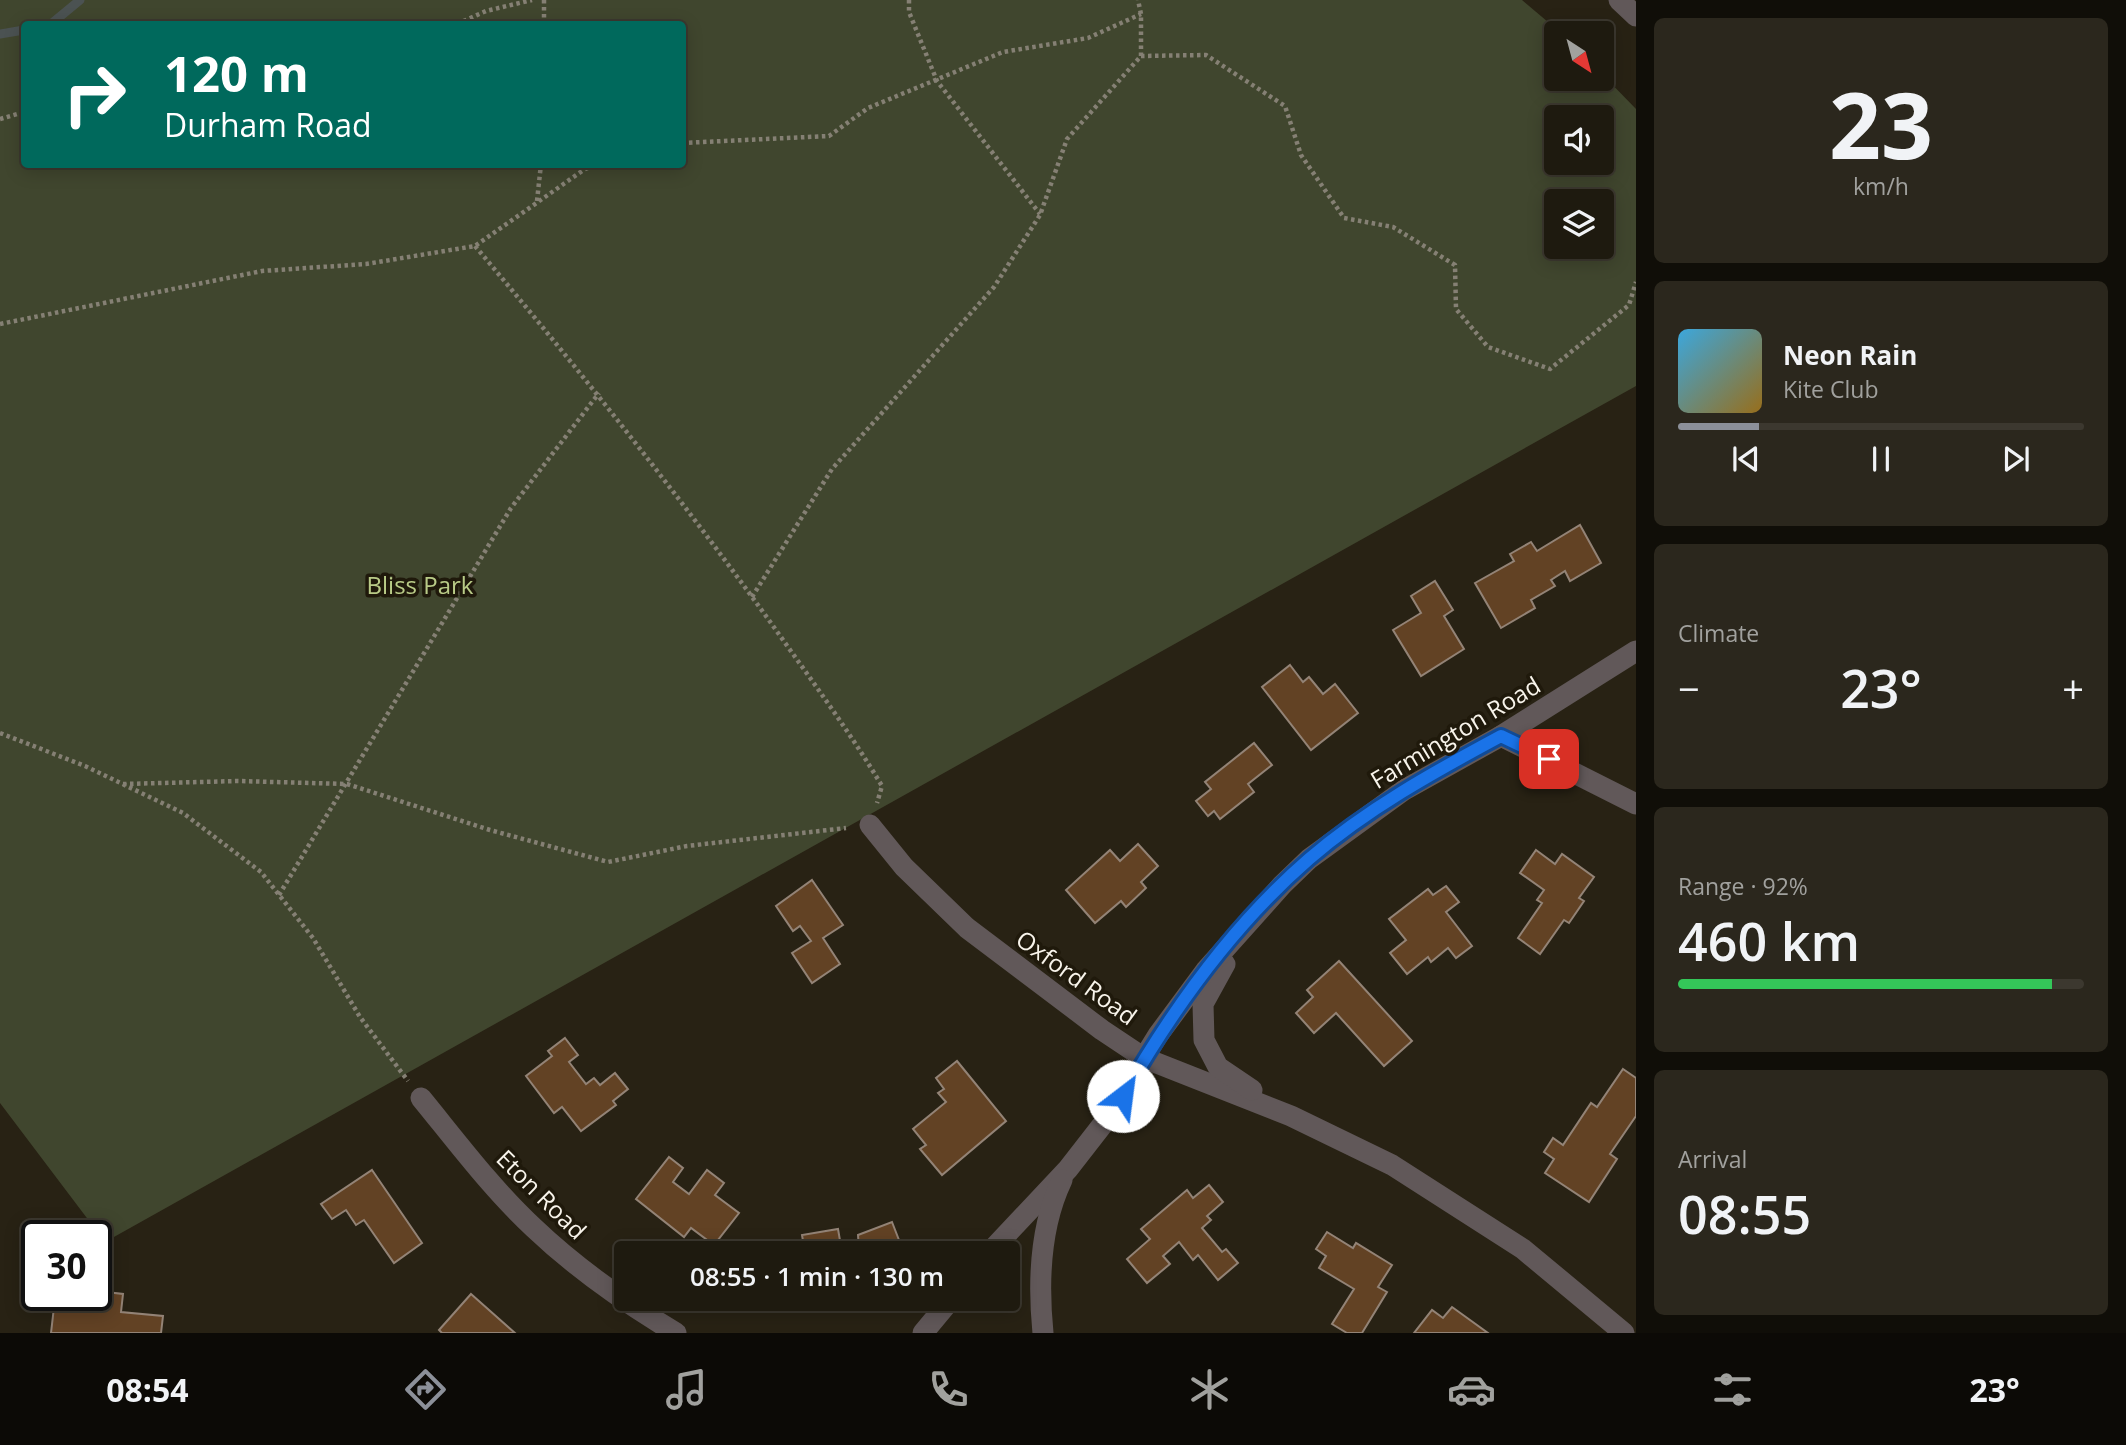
<!DOCTYPE html>
<meta charset="utf-8">
<style>
body{margin:0;font-family:"Open Sans",sans-serif;background:#2b271d;color:#f1f3f6;height:100vh;display:flex;flex-direction:column;font-size:26px;white-space:nowrap}
*{box-sizing:border-box;margin:0}
p{font-size:23px;color:#a1a19e}
.icon{flex:none;width:38px;height:38px;fill:none;stroke:currentColor;stroke-width:2;stroke-linecap:round;stroke-linejoin:round}
.map{position:relative;flex:1;overflow:hidden}
.sheet{display:flex;flex-direction:column;gap:18px;padding:18px;background:#100e08;width:490px}
.sheet>*{flex:none}
.banner{position:absolute;left:21px;top:21px;width:665px;height:147px;border-radius:7px;box-shadow:0 4px 18px #0003,0 0 0 2px #3c382f;background:#00695c;color:#fff;overflow:hidden}
.needle{width:46px;rotate:144deg}
.fabs{position:absolute;left:1544px;top:21px;display:grid;gap:14px}
.fabs a{display:grid;place-items:center;width:70px;height:70px;border-radius:7px;background:#1e1a0f;box-shadow:0 4px 18px #0003,0 0 0 2px #3c382f;font-size:35px}
.speed{position:absolute;left:21px;top:1220px;display:flex;gap:14px;font-size:35px;font-weight:700;text-align:center}
.speed>*{display:grid;place-content:center;width:91px;height:91px;border-radius:50%;background:#1e1a0f;box-shadow:0 4px 18px #0003,0 0 0 2px #3c382f;line-height:1}
.speed .limit{border:4px solid #111;border-radius:10px;background:#fff;color:#111}
.pin{position:absolute;display:grid;place-items:center;width:60px;height:60px;color:#fff;margin:-30px;border-radius:14px;box-shadow:0 4px 10px #0006}
.me{position:absolute;width:77px;margin:-38px;rotate:30deg;stroke-linejoin:round;filter:drop-shadow(0 0 5px #0008)}
.turn{display:flex;align-items:center;gap:24px;height:147px;padding:0 28px;font-size:32px}
.turn .icon{width:91px;height:91px;stroke-width:2.5}
.turn b{display:block;font-size:49px;line-height:60px}
.big{font-size:52px;font-weight:600;line-height:1.1}
.sheet .tile{flex:1;display:flex;flex-direction:column;justify-content:center;gap:10px;min-width:0;padding:0 24px;border-radius:10px;background:#2b271d}
.sheet .dial{align-items:center;gap:0}
.dial b{font-size:91px;line-height:1}
.song{display:flex;align-items:center;gap:21px}
.cover{width:84px;height:84px;border-radius:10px;background:linear-gradient(135deg,hsl(200 70% 55%),hsl(40 70% 35%))}
.played{height:7px;border-radius:4px;background:linear-gradient(90deg,#8c9099 20%,#3c382f 20%)}
.keys{display:flex;justify-content:space-around;direction:ltr}
.heat{display:flex;justify-content:space-between;align-items:center;font-size:38px;direction:ltr}
.charge{height:10px;border-radius:5px;background:linear-gradient(90deg,#34c759 92%,#3c382f 0)}
.trip{position:absolute;left:614px;top:1241px;width:406px;height:70px;border-radius:7px;background:#1e1a0f;box-shadow:0 4px 18px #0003,0 0 0 2px #3c382f;font-weight:600;line-height:70px;text-align:center}
.menu{display:flex;height:112px;justify-content:space-around;align-items:center;background:#0c0a06;color:#a1a19e}
.menu .icon{width:49px;height:49px}
.menu .active{color:#8c9099}
.menu b{font-size:32px;color:#f1f3f6}
main{display:flex;flex:1;min-height:0}
.map>svg:first-child{display:block}
.green{fill:#40462e;fill-rule:evenodd}
.lines{fill:none;stroke-linecap:round;stroke-linejoin:round}
.stream{stroke:#4b5252;stroke-width:9}
.building{fill:#624224;stroke:#938376;stroke-width:2}
.path{stroke:#858074;stroke-width:4.5;stroke-dasharray:3.5 3.5;stroke-linecap:butt}
.minor{stroke:#615859;stroke-width:21}
.route-casing{stroke:#114b97;stroke-width:18}
.route{stroke:#1a73e8;stroke-width:12}
.labels{text-anchor:middle;dominant-baseline:central;stroke-width:7;stroke-linejoin:round;paint-order:stroke}
.park-label{font-size:24px;fill:#b9cb87;stroke:#1f190b}
.street-label{font-size:24px;fill:#f8f4eb;stroke:#1f190b}
</style>
<main>
<div class="map">
<svg width="1636" height="1333" viewBox="0 0 1636 1333">
<rect width="100%" height="100%" fill="#282214"/>
<path class="green" d="M0 0H1522L1561 33H1556V79H1601V73L1636 109V386L105 1242 0 1103ZM24 24H682V164H24ZM1556 117H1601V163H1556ZM1556 201H1601V247H1556Z"/>
<g class="lines">
<g class="stream">
<polyline points="51,24 80,0"/>
<polyline points="0,34 24,30"/>
</g>
</g>
<g class="building">
<polygon points="1580,525 1601,563 1570,581 1565,571 1551,580 1555,586 1531,600 1535,608 1501,628 1475,583 1514,561 1510,554 1531,542 1537,551"/>
<polygon points="1435,581 1453,610 1444,616 1464,649 1421,676 1393,630 1421,613 1411,596"/>
<polygon points="1290,665 1303,682 1309,677 1323,694 1335,684 1358,713 1311,750 1262,687"/>
<polygon points="1254,743 1272,765 1248,784 1254,792 1220,819 1214,811 1208,816 1196,801 1211,789 1205,782"/>
<polygon points="1138,844 1158,866 1141,882 1146,888 1126,907 1121,901 1095,923 1066,890 1110,850 1120,861"/>
<polygon points="1536,850 1555,864 1562,854 1594,877 1579,898 1584,901 1569,923 1564,920 1540,954 1518,938 1542,903 1537,900 1544,890 1520,873"/>
<polygon points="812,880 843,925 823,938 840,964 812,983 792,953 811,941 800,926 793,931 776,906"/>
<polygon points="1446,886 1459,902 1446,912 1472,946 1456,958 1448,948 1431,962 1428,957 1407,974 1390,953 1406,940 1389,919 1428,889 1433,895"/>
<polygon points="1339,961 1412,1041 1384,1066 1336,1013 1314,1033 1296,1013 1313,997 1307,990"/>
<polygon points="565,1038 578,1055 569,1062 586,1084 594,1078 600,1085 615,1073 628,1089 613,1101 616,1105 581,1131 562,1107 554,1113 526,1076 552,1056 548,1051"/>
<polygon points="957,1061 1006,1121 942,1175 920,1149 926,1145 913,1129 946,1102 938,1093 944,1089 936,1078"/>
<polygon points="1623,1069 1636,1078 1636,1116 1610,1154 1617,1159 1589,1202 1545,1173 1554,1159 1544,1152 1553,1138 1563,1145 1591,1103 1597,1107"/>
<polygon points="669,1157 683,1168 673,1182 689,1194 707,1170 724,1183 715,1195 739,1213 714,1245 691,1228 684,1237 636,1199"/>
<polygon points="372,1170 422,1243 394,1263 364,1220 356,1225 346,1210 332,1219 321,1204"/>
<polygon points="1209,1185 1223,1202 1207,1216 1211,1220 1202,1228 1222,1252 1226,1249 1238,1263 1218,1280 1198,1255 1193,1260 1179,1242 1163,1256 1170,1264 1147,1283 1127,1259 1150,1239 1141,1229 1187,1190 1193,1198"/>
<polygon points="892,1222 904,1253 805,1253 802,1235 838,1229 842,1252 859,1250 858,1235"/>
<polygon points="1327,1232 1353,1248 1356,1243 1392,1265 1378,1287 1387,1292 1362,1333 1347,1333 1332,1324 1354,1289 1319,1268 1326,1256 1316,1249"/>
<polygon points="97,1291 123,1294 121,1312 163,1316 161,1333 51,1333 54,1307 65,1308 66,1302 96,1305"/>
<polygon points="471,1294 515,1333 442,1333 439,1330"/>
<polygon points="810,1298 864,1298 864,1301 812,1309"/>
<polygon points="1452,1307 1488,1333 1414,1333 1432,1310 1443,1318"/>
</g>
<g class="lines">
<g class="path">
<polyline points="544,0 544,24"/>
<polyline points="909,0 909,12 937,81 1040,214"/>
<polyline points="457,24 486,11 532,0"/>
<polyline points="1141,56 1206,55 1285,106 1301,155 1344,218 1393,227 1455,265 1456,309 1488,347 1550,369 1629,305 1636,282"/>
<polyline points="0,119 24,112"/>
<polyline points="682,143 829,136 868,108 1003,52 1088,38 1141,14"/>
<polyline points="537,201 541,164"/>
<path d="M475 246C578 368 677 493 771 623 809 677 848 729 882 786L877 803"/>
<polyline points="0,324 262,271 366,264 475,246 585,169 600,164"/>
<polyline points="752,597 832,469 994,287 1040,215 1067,139 1141,56 1141,14 1138,0"/>
<polyline points="0,733 85,766 183,813 261,872 313,938 360,1017 408,1081"/>
<polyline points="123,784 238,781 347,784 490,830 608,862 687,846 846,828"/>
<polyline points="279,895 511,508 599,393"/>
</g>
<g class="minor">
<polyline points="1619,0 1636,16"/>
<polyline points="1501,736 1636,804"/>
<polyline points="870,825 904,867 967,928 1102,1030 1144,1058 1291,1116 1392,1165 1523,1249 1624,1333"/>
<polyline points="1225,964 1203,1004 1204,1040 1218,1067 1252,1090"/>
<path d="M421 1098C457 1142 492 1189 534 1228 577 1269 626 1303 676 1333"/>
<polyline points="989,1253 1068,1169 1103,1124 1158,1035 1206,970 1282,885 1309,859 1404,790 1501,736 1636,651"/>
<polyline points="923,1333 952,1298"/>
<path d="M1043 1333C1038 1283 1040 1226 1062 1180"/>
</g>
</g>
<g class="lines">
<g class="route-casing">
<path id="route" d="M1123 1096C1172 1010 1234 924 1309 859 1367 809 1434 772 1501 736L1549 759"/>
</g>
<use href="#route" class="route"/>
</g>
<g class="labels">
<g class="park-label">
<text x="420" y="584">Bliss Park</text>
</g>
<g class="street-label">
<text transform="translate(1455 732) rotate(-31)">Farmington Road</text>
<text transform="translate(1077 977) rotate(36)">Oxford Road</text>
<text transform="translate(542 1194) rotate(45)">Eton Road</text>
</g>
</g>
</svg>
<div class="fabs">
<a><svg class="needle" viewBox="-14 -14 28 28"><path d="M0-13l5 13h-10z" fill="#e53935"/><path d="M0 13l5-13h-10z" fill="#a1a19e"/></svg></a>
<a><svg class="icon" aria-label="sound" viewBox="0 0 24 24"><path d="M4 9h4l5-4v14l-5-4H4zM17 9q2 3 0 6"/></svg></a>
<a><svg class="icon" aria-label="layers" viewBox="0 0 24 24"><path d="M12 4l9 5-9 5-9-5zM3 14l9 5 9-5"/></svg></a>
</div>
<div class="speed"><div class="limit">30</div></div>
<div class="pin" style="left:1549px;top:759px;background:#d93025"><svg class="icon" aria-label="arrive" viewBox="0 0 24 24"><path d="M6 21V4h12l-3 4 3 4H6"/></svg></div>
<svg class="me" style="left:1123px;top:1096px" viewBox="-20 -20 40 40"><circle r="19" fill="#fff"/><path d="M0-13L10 11 0 6-10 11z" fill="#1a73e8"/></svg>
<div class="trip">08:55 · 1 min · 130 m</div>
<div class="banner">
<div class="turn"><svg class="icon" aria-label="right" viewBox="0 0 24 24"><path d="M7 20v-9h11M14 6l5 5-5 5"/></svg><div><b>120 m</b>Durham Road</div></div>
</div>
</div>
<section class="sheet">
<div class="tile dial"><b>23</b><p>km/h</p></div>
<div class="tile">
<div class="song"><i class="cover"></i><div><b>Neon Rain</b><p>Kite Club</p></div></div>
<div class="played"></div>
<div class="keys"><svg class="icon" aria-label="previous" viewBox="0 0 24 24"><path d="M18 5L8 12l10 7zM5 5v14"/></svg><svg class="icon" aria-label="pause" viewBox="0 0 24 24"><path d="M8 5v14M16 5v14"/></svg><svg class="icon" aria-label="next" viewBox="0 0 24 24"><path d="M6 5l10 7-10 7zM19 5v14"/></svg></div>
</div>
<div class="tile"><p>Climate</p>
<div class="heat"><a>−</a><b class="big">23°</b><a>+</a></div>
</div>
<div class="tile"><p>Range · 92%</p><b class="big">460 km</b><div class="charge"></div></div>
<div class="tile"><p>Arrival</p><b class="big">08:55</b></div>
</section>
</main>
<nav class="menu">
<b>08:54</b>
<svg class="icon active" aria-label="directions" viewBox="0 0 24 24"><path d="M12 3l9 9-9 9-9-9zM9 14v-3h6M13 9l2 2-2 2"/></svg>
<svg class="icon" aria-label="music" viewBox="0 0 24 24"><path d="M9 18V5l10-2v13"/><circle cx="6" cy="18" r="3"/><circle cx="16" cy="16" r="3"/></svg>
<svg class="icon" aria-label="phone" viewBox="0 0 24 24"><path d="M5 4h4l2 5-3 2q2 4 5 5l2-3 5 2v4C11 20 4 13 5 4z"/></svg>
<svg class="icon" aria-label="climate" viewBox="0 0 24 24"><path d="M12 3v18M4 7l16 10M4 17L20 7"/></svg>
<svg class="icon" aria-label="car" viewBox="0 0 24 24"><path d="M5 17H2v-5l4-1 3-4h7l3 4 3 1v5h-3M9 17h6M6 11h13"/><circle cx="7" cy="17" r="2"/><circle cx="17" cy="17" r="2"/></svg>
<svg class="icon" aria-label="filters" viewBox="0 0 24 24"><path d="M4 7h16M4 17h16"/><circle cx="9" cy="7" r="2"/><circle cx="15" cy="17" r="2"/></svg>
<b>23°</b>
</nav>
